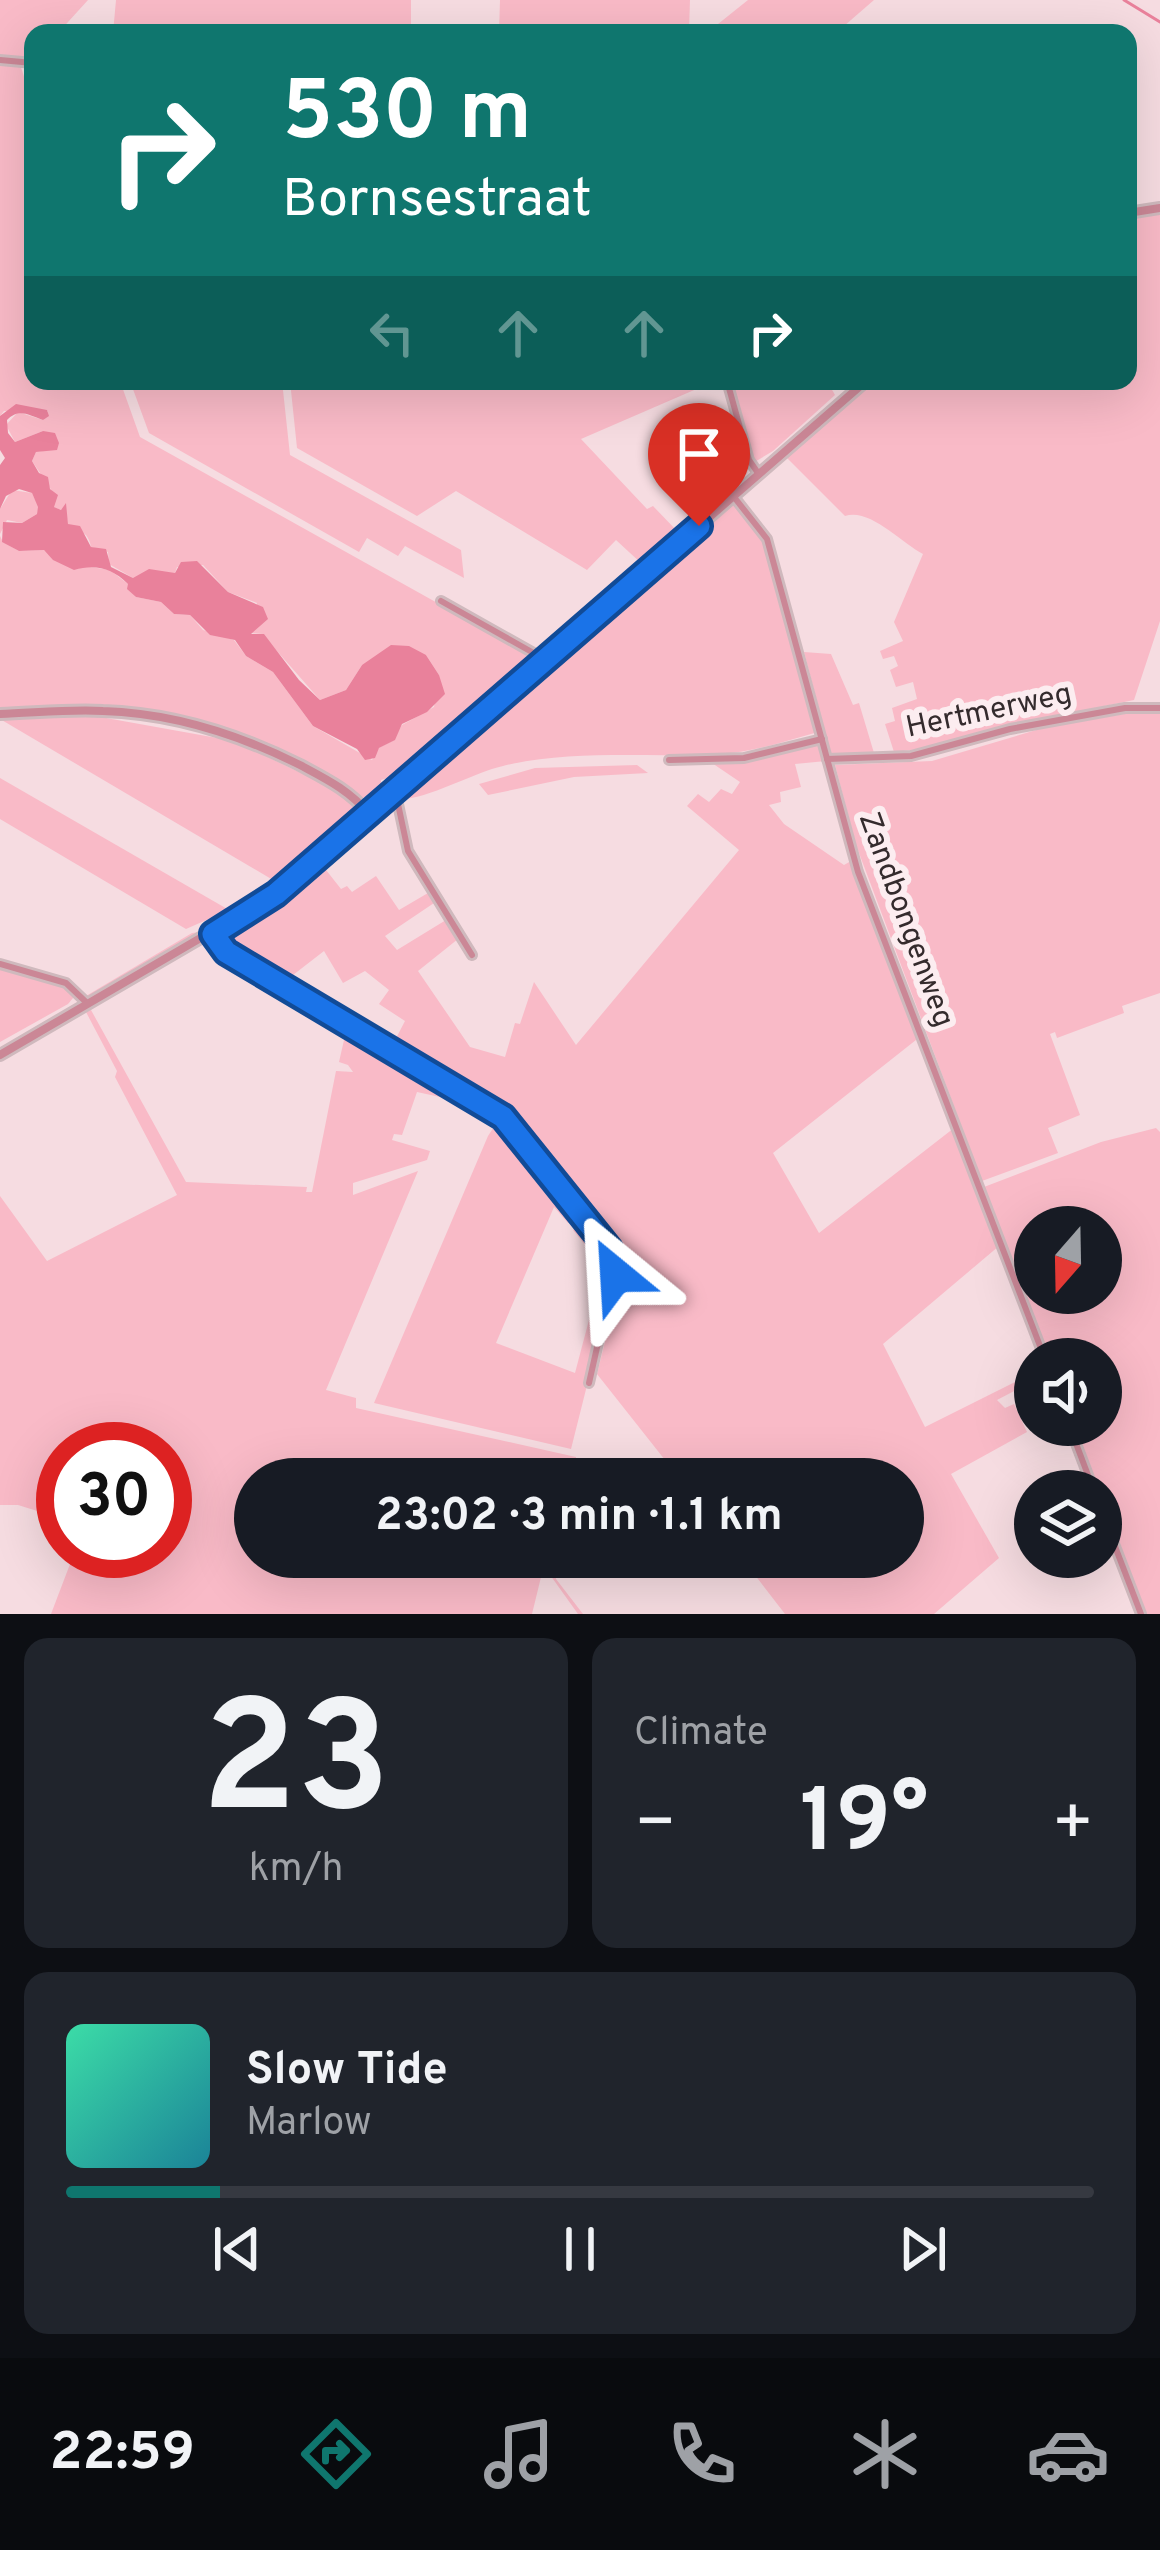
<!DOCTYPE html>
<meta charset="utf-8">
<style>
body{margin:0;font-family:Overpass,sans-serif;background:#20242c;color:#f1f3f6;height:100vh;display:flex;flex-direction:column;font-size:45px;white-space:nowrap}
*{box-sizing:border-box;margin:0}
p{font-size:39px;color:#9ea1a6}
.icon{flex:none;width:66px;height:66px;fill:none;stroke:currentColor;stroke-width:2;stroke-linecap:round;stroke-linejoin:round}
.map{position:relative;height:1614px;overflow:hidden}
.side{display:flex;flex-direction:column;gap:24px;padding:24px;background:#0d0f14;flex:1}
.side>*{flex:none}
.top-card{position:absolute;left:24px;top:24px;width:1113px;height:366px;border-radius:24px;box-shadow:0 12px 48px #0002;background:#0f766e;color:#fff;overflow:hidden}
.needle{width:78px;rotate:200deg}
.fabs{position:absolute;left:1014px;top:1206px;display:grid;gap:24px}
.fabs a{display:grid;place-items:center;width:108px;height:108px;border-radius:50%;background:#171b24;box-shadow:0 12px 48px #0002;font-size:60px}
.speed{position:absolute;left:36px;top:1422px;display:flex;gap:24px;font-size:60px;font-weight:700;text-align:center}
.speed>*{display:grid;place-content:center;width:156px;height:156px;border-radius:50%;background:#171b24;box-shadow:0 12px 48px #0002;line-height:1}
.speed .limit{border:18px solid #d22;background:#fff;color:#111}
.pin{position:absolute;display:grid;place-items:center;width:102px;height:102px;color:#fff;margin:-123px -51px;border-radius:50% 50% 50% 0;rotate:-45deg;box-shadow:0 0 12px #0007}
.pin .icon{rotate:45deg}
.me{position:absolute;width:132px;margin:-66px;rotate:333deg;stroke-linejoin:round;filter:drop-shadow(0 0 9px #0008)}
.turn{display:flex;align-items:center;gap:42px;height:252px;padding:0 60px;font-size:54px}
.turn .icon{width:156px;height:156px;stroke-width:2.5}
.turn b{display:block;font-size:84px;line-height:102px}
.lanes{display:flex;align-items:center;height:114px;padding:0 60px;background:#0003;justify-content:center;gap:60px;direction:ltr}
.lanes .off{opacity:.35}
.big{font-size:90px;font-weight:700;line-height:1.1}
.side .card{flex:1;display:flex;flex-direction:column;justify-content:center;gap:18px;min-width:0;padding:0 42px;border-radius:24px;background:#20242c}
.side .dial{align-items:center;gap:0}
.dial b{font-size:156px;line-height:1}
.song{display:flex;align-items:center;gap:36px}
.cover{width:144px;height:144px;border-radius:18px;background:linear-gradient(135deg,hsl(160 70% 55%),hsl(190 70% 35%))}
.played{height:12px;border-radius:6px;background:linear-gradient(90deg,#0f766e 15%,#363941 15%)}
.keys{display:flex;justify-content:space-around;direction:ltr}
.heat{display:flex;justify-content:space-between;align-items:center;font-size:66px;direction:ltr}
.side .tiles{flex:1;display:grid;gap:24px;grid-template-columns:1fr 1fr}
.card:last-child{grid-column:span 2}
.trip{position:absolute;left:234px;top:1458px;width:690px;height:120px;border-radius:60px;background:#171b24;box-shadow:0 12px 48px #0002;font-weight:700;line-height:120px;text-align:center}
.tabs{display:flex;height:192px;justify-content:space-around;align-items:center;background:#090b0e;color:#9ea1a6}
.tabs .icon{width:84px;height:84px}
.tabs .on{color:#0f766e}
.tabs b{font-size:54px;color:#f1f3f6}
.map>svg:first-child{display:block}
.green{fill:#f9bac7;fill-rule:evenodd}
.water{fill:#e9819b}
.lines{fill:none;stroke-linecap:round;stroke-linejoin:round}
.stream{stroke:#e9819b;stroke-width:3}
.minor-casing{stroke:#cfb9bd;stroke-width:12}
.tertiary-casing{stroke:#cfb9bd;stroke-width:14}
.minor{stroke:#cb8796;stroke-width:6}
.tertiary{stroke:#cb8796;stroke-width:8}
.route-casing{stroke:#114b97;stroke-width:30}
.route{stroke:#1a73e8;stroke-width:21}
.labels{text-anchor:middle;dominant-baseline:central;stroke-width:12;stroke-linejoin:round;paint-order:stroke}
.street-label{font-size:30px;fill:#342b2d;stroke:#fcedf0}
</style>
<div class="map">
<svg width="1160" height="1614" viewBox="0 0 1160 1614">
<rect width="100%" height="100%" fill="#f6dce1"/>
<g class="green">
<polygon points="0,0 88,0 58,33 33,33 33,59 0,55"/>
<polygon points="116,0 411,0 411,33 113,33"/>
<polygon points="500,0 690,0 689,31 499,33"/>
<polygon points="748,0 874,0 836,33 719,33 713,28"/>
<path d="M0 65 21 67 33 106V381H120L140 437 527 653 525 662 536 664C489 702 441 764 381 780V788L361 799 348 787 237 733 110 709 0 711V536L3 542 19 551 44 550 59 562 110 570 128 584 136 597 161 602 174 614 190 615 203 630 234 640 246 656 273 672 313 726 372 760 379 748 392 741 402 725 434 707 439 675 426 655 362 665 346 690 320 700 262 634 251 633 257 603 228 592 203 565 177 567 175 573 133 578 109 564 108 552 91 547C88 529 77 532 68 524L65 508 60 510 54 507 52 491 32 461 36 452 49 450 43 431 15 442 6 425 18 412 43 420 48 411H4L0 416Z"/>
<path d="M1160 213V621L1134 700 996 728 928 748 894 752 885 724 895 721 892 708 917 699 913 682 896 687 890 670 898 666 894 656 883 659 880 651 903 641 894 622 923 554C900 542 870 508 845 516L786 457 872 381H1128V217Z"/>
<polygon points="130,381 282,381 290,455 461,550 464,578 405,546 398,556 367,538 359,552 149,433"/>
<polygon points="290,381 715,381 581,439 647,509 653,506 678,532 642,564 616,540 587,570 456,491 417,516 297,448"/>
<polygon points="732,381 827,381 835,395 773,451 753,463"/>
<polygon points="12,490 32,493 39,507 37,514 22,523 7,520 0,534 0,509"/>
<path d="M734 503 763 530 818 732C785 741 752 753 717 754 647 758 572 749 503 766 472 773 425 801 397 799V792Z"/>
<polygon points="804,652 831,654 853,705 859,703 874,753 831,754"/>
<polygon points="1141,711 1160,714 1160,993 1122,1006 1124,1013 1057,1038 1055,1032 1050,1034 1080,1115 1048,1128 1058,1153 982,1181 856,845 835,765 932,761 1043,728"/>
<polygon points="95,716 234,741 345,794 356,804 345,818 273,880 0,719"/>
<polygon points="820,742 826,761 795,764 801,787 780,792 781,802 769,805 784,824 844,865 851,861 864,901 921,1036 773,1153 819,1233 954,1128 999,1246 883,1344 925,1427 1035,1372 1035,1380 997,1400 1005,1408 1014,1404 1027,1432 951,1474 999,1558 934,1614 785,1614 741,1557 903,1557 903,1479 680,1479 597,1374 625,1260 515,1114 392,1046 405,1021 379,1004 389,990 365,971 343,983 324,951 284,982 226,948 225,931 266,908 319,861 341,889 347,886 352,892 376,876 399,910 428,893 434,903 385,936 397,950 446,920 458,939 418,971 470,1047 505,1057 515,1023 520,1024 534,982 576,1045 739,850 687,806 698,794 709,802 721,789 732,794 740,782 709,761 745,761"/>
<polygon points="637,765 648,773 574,777 488,795 479,784 535,768"/>
<polygon points="0,778 229,910 186,929 0,819"/>
<polygon points="210,931 93,997 86,996 192,933"/>
<polygon points="0,969 78,992 68,1004 0,1042"/>
<polygon points="91,1010 186,1182 307,1187 306,1192 312,1192 336,1071 353,1072 348,1065 339,1062 347,1027 445,1084 440,1097 417,1092 402,1135 394,1134 392,1140 430,1151 427,1160 353,1183 353,1195 418,1171 326,1390 356,1398 356,1408 576,1457 576,1479 255,1479 255,1557 557,1557 556,1579 583,1614 578,1614 548,1572 542,1573 532,1614 51,1614 75,1551 165,1551 165,1449 63,1449 63,1519 18,1505 0,1505 0,1196 47,1261 177,1195 115,1077 117,1071 86,1012"/>
<polygon points="501,1116 581,1213 568,1223 554,1207 496,1343 575,1373 603,1267 573,1230 585,1220 612,1256 615,1274 571,1449 374,1403 488,1136"/>
<path d="M1156 1128 1160 1132V1614H1146L1075 1425H1101V1359H1050L984 1187 1101 1142ZM1035 1227H1101V1293H1035Z"/>
</g>
<path class="water" d="M16 404 47 410 49 416 43 420C28 415 19 408 7 420L8 433 15 442 43 431 55 433 59 443 57 450 36 452 32 461 39 473 48 477 50 489 58 495 54 507 61 510 66 503 68 524 80 526 91 547 106 549 111 567 133 578 149 569 175 573 181 562 197 561 228 592 263 607 268 619 251 634H264L299 680 320 700 346 690 362 665 391 645 409 646 426 655 439 675 445 694 427 712 402 724 395 740 379 748 375 758 365 760 357 749 313 726 273 672 246 656 235 640 210 635 190 615 174 614 161 602 136 597 127 589 128 584C112 568 95 564 74 570L53 560 44 550 19 551 2 542 3 522 22 523 37 514 38 507 32 493 19 489 6 496 0 509V465L5 458 0 450V416Z"/>
<g class="lines">
<polyline class="stream" points="1124,0 1160,22"/>
<g class="minor-casing">
<g id="minor">
<polyline points="0,60 33,63"/>
<polyline points="727,381 749,460 758,473"/>
<polyline points="734,497 767,539 858,872 1045,1359"/>
<polyline points="441,601 546,660"/>
<polyline points="827,759 911,756 1010,729 1125,708 1160,708"/>
<polyline points="669,760 744,758 822,739"/>
<polyline points="388,796 398,804 408,851 472,955"/>
<polyline points="213,934 226,952 510,1122 616,1263 589,1383"/>
<polyline points="0,964 66,983 87,1003"/>
<polyline points="1069,1425 1094,1491"/>
<polyline points="1101,1510 1141,1614"/>
</g>
</g>
<g class="tertiary-casing">
<g id="tertiary">
<polyline points="1128,213 1160,208"/>
<path d="M0 714C34 713 69 709 103 711 171 713 240 735 300 765 326 779 349 790 368 813"/>
<polyline points="0,1055 276,894 866,381"/>
</g>
</g>
<use href="#minor" class="minor"/>
<use href="#tertiary" class="tertiary"/>
</g>
<g class="lines">
<g class="route-casing">
<polyline id="route" points="616,1275 616,1263 609,1249 503,1117 226,952 213,934 276,894 699,526"/>
</g>
<use href="#route" class="route"/>
</g>
<g class="labels">
<g class="street-label">
<text transform="translate(989 712) rotate(-12)">Hertmerweg</text>
<text transform="translate(905 920) rotate(70)">Zandbongenweg</text>
</g>
</g>
</svg>
<div class="fabs">
<a><svg class="needle" viewBox="-14 -14 28 28"><path d="M0-13l5 13h-10z" fill="#e53935"/><path d="M0 13l5-13h-10z" fill="#9ea1a6"/></svg></a>
<a><svg class="icon" aria-label="sound" viewBox="0 0 24 24"><path d="M4 9h4l5-4v14l-5-4H4zM17 9q2 3 0 6"/></svg></a>
<a><svg class="icon" aria-label="layers" viewBox="0 0 24 24"><path d="M12 4l9 5-9 5-9-5zM3 14l9 5 9-5"/></svg></a>
</div>
<div class="speed"><div class="limit">30</div></div>
<div class="pin" style="left:699px;top:526px;background:#d93025"><svg class="icon" aria-label="arrive" viewBox="0 0 24 24"><path d="M6 21V4h12l-3 4 3 4H6"/></svg></div>
<svg class="me" style="left:616px;top:1275px" viewBox="-20 -20 40 40"><path d="M0-17L14 15 0 8-14 15z" fill="#1a73e8" stroke="#fff" stroke-width="4"/></svg>
<div class="trip">23:02 · 3 min · 1.1 km</div>
<div class="top-card">
<div class="turn"><svg class="icon" aria-label="right" viewBox="0 0 24 24"><path d="M7 20v-9h11M14 6l5 5-5 5"/></svg><div><b>530 m</b>Bornsestraat</div></div>
<div class="lanes"><svg class="icon off" aria-label="left" viewBox="0 0 24 24"><path d="M17 20v-9H6M10 6l-5 5 5 5"/></svg><svg class="icon off" aria-label="ahead" viewBox="0 0 24 24"><path d="M12 20V5M6 11l6-6 6 6"/></svg><svg class="icon off" aria-label="ahead" viewBox="0 0 24 24"><path d="M12 20V5M6 11l6-6 6 6"/></svg><svg class="icon" aria-label="right" viewBox="0 0 24 24"><path d="M7 20v-9h11M14 6l5 5-5 5"/></svg></div>
</div>
</div>
<section class="side">
<div class="tiles">
<div class="card dial"><b>23</b><p>km/h</p></div>
<div class="card"><p>Climate</p>
<div class="heat"><a>−</a><b class="big">19°</b><a>+</a></div>
</div>
<div class="card">
<div class="song"><i class="cover"></i><div><b>Slow Tide</b><p>Marlow</p></div></div>
<div class="played"></div>
<div class="keys"><svg class="icon" aria-label="previous" viewBox="0 0 24 24"><path d="M18 5L8 12l10 7zM5 5v14"/></svg><svg class="icon" aria-label="pause" viewBox="0 0 24 24"><path d="M8 5v14M16 5v14"/></svg><svg class="icon" aria-label="next" viewBox="0 0 24 24"><path d="M6 5l10 7-10 7zM19 5v14"/></svg></div>
</div>
</div>
</section>
<nav class="tabs">
<b>22:59</b>
<svg class="icon on" aria-label="directions" viewBox="0 0 24 24"><path d="M12 3l9 9-9 9-9-9zM9 14v-3h6M13 9l2 2-2 2"/></svg>
<svg class="icon" aria-label="music" viewBox="0 0 24 24"><path d="M9 18V5l10-2v13"/><circle cx="6" cy="18" r="3"/><circle cx="16" cy="16" r="3"/></svg>
<svg class="icon" aria-label="phone" viewBox="0 0 24 24"><path d="M5 4h4l2 5-3 2q2 4 5 5l2-3 5 2v4C11 20 4 13 5 4z"/></svg>
<svg class="icon" aria-label="climate" viewBox="0 0 24 24"><path d="M12 3v18M4 7l16 10M4 17L20 7"/></svg>
<svg class="icon" aria-label="car" viewBox="0 0 24 24"><path d="M5 17H2v-5l4-1 3-4h7l3 4 3 1v5h-3M9 17h6M6 11h13"/><circle cx="7" cy="17" r="2"/><circle cx="17" cy="17" r="2"/></svg>
</nav>
